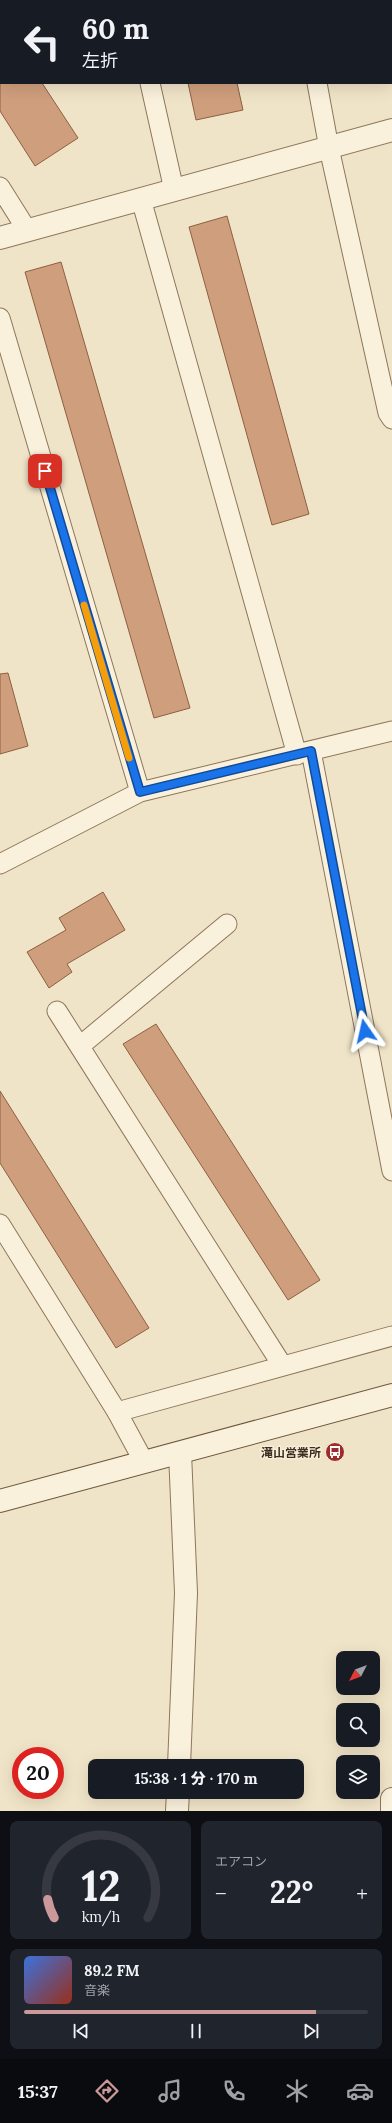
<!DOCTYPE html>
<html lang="ja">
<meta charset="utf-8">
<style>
body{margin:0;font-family:Lora,"Noto Sans JP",serif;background:#20242c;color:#f1f3f6;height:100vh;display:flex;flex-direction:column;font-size:15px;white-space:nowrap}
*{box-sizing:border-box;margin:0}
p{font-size:13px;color:#9ea1a6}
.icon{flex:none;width:22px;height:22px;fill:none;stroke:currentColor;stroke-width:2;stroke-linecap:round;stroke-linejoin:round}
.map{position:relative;height:1811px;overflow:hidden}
.details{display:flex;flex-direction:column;gap:10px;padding:10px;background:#0d0f14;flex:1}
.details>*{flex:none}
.hud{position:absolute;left:0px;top:0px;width:392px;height:84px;box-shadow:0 4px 16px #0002;background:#171b24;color:#f1f3f6;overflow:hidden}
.needle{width:26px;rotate:228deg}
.controls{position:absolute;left:336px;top:1651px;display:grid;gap:8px}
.controls a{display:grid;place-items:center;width:44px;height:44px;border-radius:8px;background:#171b24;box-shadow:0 4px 16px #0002;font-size:20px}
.speed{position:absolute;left:12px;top:1747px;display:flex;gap:8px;font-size:20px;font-weight:700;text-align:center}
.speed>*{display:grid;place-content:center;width:52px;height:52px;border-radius:50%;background:#171b24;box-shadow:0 4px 16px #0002;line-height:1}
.speed .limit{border:6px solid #d22;background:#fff;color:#111}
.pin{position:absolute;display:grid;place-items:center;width:34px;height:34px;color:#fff;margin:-17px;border-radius:8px;box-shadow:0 2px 6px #0006}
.me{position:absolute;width:44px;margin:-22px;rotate:349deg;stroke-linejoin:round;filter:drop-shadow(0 0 3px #0008)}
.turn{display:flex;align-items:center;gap:14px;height:84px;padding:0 16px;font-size:18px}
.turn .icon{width:52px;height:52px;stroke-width:2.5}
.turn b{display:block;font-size:28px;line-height:34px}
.big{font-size:30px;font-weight:800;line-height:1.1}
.details .widget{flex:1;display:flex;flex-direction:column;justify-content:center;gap:6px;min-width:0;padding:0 14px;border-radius:8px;background:#20242c}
.details .dial{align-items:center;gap:0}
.dial svg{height:104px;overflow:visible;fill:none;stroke:#363941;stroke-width:7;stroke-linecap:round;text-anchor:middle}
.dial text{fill:#f1f3f6;stroke:none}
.song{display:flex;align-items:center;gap:12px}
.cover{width:48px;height:48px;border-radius:6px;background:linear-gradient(135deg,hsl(220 70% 55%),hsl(10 70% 35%))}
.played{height:4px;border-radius:2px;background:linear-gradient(90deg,#cc999b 85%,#363941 85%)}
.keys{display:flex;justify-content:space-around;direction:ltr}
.heat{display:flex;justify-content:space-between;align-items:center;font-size:22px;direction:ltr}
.details .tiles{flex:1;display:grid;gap:10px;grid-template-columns:1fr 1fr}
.widget:last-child{grid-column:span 2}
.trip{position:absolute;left:88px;top:1759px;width:216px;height:40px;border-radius:8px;background:#171b24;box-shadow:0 4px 16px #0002;font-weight:800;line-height:40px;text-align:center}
.menu{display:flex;height:64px;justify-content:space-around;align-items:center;background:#090b0e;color:#9ea1a6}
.menu .icon{width:28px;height:28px}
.menu .active{color:#cc999b}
.menu b{font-size:18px;color:#f1f3f6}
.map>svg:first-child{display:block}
.building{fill:#cf9f7d;stroke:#8d5f41}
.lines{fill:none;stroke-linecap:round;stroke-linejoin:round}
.lane-casing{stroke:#8d765c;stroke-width:21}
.street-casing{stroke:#8d765c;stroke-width:24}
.secondary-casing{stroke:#6f573f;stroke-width:24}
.lane{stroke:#faf1dc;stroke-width:19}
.street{stroke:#faf1dc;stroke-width:22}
.secondary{stroke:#faf1dc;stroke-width:22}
.route-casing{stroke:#114b97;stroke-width:10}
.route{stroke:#1a73e8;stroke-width:7}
.slow{stroke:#f59e0b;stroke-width:7}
.labels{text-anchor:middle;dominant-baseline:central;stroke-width:3;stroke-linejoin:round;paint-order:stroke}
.poi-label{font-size:12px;font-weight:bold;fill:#3d2e20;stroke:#f7eed8;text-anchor:end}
</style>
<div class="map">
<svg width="392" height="1811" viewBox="0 0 392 1811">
<rect width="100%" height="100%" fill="#f0e4c8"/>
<g class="building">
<polygon points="0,83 42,83 78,138 35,166 0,111"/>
<polygon points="188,83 237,83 243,110 196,120"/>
<polygon points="227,216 309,514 272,525 189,227"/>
<polygon points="61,262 190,708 154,718 25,272"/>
<polygon points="8,673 28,746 0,754 0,674"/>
<polygon points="103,892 125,930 67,964 72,972 49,988 27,952 66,930 59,918"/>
<polygon points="156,1024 320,1280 288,1300 123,1044"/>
<polygon points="0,1091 149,1328 116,1348 0,1163"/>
</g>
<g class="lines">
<g class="lane-casing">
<g id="lane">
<polyline points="132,0 132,1"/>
<polyline points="301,0 301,1"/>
<polyline points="150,83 174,190"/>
<polyline points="317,83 329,148 388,413 392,419"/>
<polyline points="0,187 27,230"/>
<polyline points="141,199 297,755"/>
<polyline points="0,318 140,792"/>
<polyline points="311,751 392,1171"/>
<polyline points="0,864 140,792 392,731"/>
<polyline points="57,1011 282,1365"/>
<polyline points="80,1046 227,924"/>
<polyline points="0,1224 117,1412 144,1462"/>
<polyline points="117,1412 392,1336"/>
</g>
</g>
<g class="street-casing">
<g id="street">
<polyline points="0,238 392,130"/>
<polyline points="179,1766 186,1593 180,1453"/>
<polyline points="177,1811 178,1792"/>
<polyline points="392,1811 392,1799"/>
</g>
</g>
<g class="secondary-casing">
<polyline id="secondary" points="0,1501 392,1395"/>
</g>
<use href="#lane" class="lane"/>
<use href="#street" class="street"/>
<use href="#secondary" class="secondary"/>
</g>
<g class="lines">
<g class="route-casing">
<polyline id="route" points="45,471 140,792 311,751 365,1031"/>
</g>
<use href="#route" class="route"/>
<polyline class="slow" points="84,605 129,758"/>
</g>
<defs>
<g id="bus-disc" transform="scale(1)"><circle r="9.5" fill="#9e2a2b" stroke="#f7eed8"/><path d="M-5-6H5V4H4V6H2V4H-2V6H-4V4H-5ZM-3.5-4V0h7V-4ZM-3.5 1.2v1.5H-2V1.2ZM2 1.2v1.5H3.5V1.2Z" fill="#fff"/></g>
</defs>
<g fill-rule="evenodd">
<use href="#bus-disc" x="335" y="1452"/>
</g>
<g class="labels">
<g class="poi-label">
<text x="321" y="1452">滝山営業所</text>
</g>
</g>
</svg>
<div class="controls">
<a><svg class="needle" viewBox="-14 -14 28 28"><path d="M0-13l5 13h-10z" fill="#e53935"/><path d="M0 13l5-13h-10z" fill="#9ea1a6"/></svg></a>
<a><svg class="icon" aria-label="search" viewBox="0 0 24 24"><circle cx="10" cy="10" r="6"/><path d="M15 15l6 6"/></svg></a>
<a><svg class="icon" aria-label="layers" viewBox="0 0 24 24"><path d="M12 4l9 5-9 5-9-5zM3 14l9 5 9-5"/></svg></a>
</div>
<div class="speed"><div class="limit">20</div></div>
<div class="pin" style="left:45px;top:471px;background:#d93025"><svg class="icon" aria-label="arrive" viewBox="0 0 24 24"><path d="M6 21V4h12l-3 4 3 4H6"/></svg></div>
<svg class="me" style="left:365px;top:1031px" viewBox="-20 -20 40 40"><path d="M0-17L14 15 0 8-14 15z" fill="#1a73e8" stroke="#fff" stroke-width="4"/></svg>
<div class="trip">15:38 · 1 分 · 170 m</div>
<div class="hud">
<div class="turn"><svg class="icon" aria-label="left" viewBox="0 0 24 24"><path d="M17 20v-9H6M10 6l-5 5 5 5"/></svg><div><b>60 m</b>左折</div></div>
</div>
</div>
<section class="details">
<div class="tiles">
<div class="widget dial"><svg viewBox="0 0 100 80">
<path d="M14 69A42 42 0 1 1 86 69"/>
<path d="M14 69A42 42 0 0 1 9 55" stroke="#cc999b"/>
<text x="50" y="56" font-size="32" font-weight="700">12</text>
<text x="50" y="72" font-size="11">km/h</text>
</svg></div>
<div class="widget"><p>エアコン</p>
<div class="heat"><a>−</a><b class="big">22°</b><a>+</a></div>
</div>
<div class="widget">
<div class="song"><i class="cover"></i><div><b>89.2 FM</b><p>音楽</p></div></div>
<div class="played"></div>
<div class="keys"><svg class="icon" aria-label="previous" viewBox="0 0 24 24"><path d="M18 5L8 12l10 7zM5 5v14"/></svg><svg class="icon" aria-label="pause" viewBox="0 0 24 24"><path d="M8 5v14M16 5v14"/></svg><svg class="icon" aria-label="next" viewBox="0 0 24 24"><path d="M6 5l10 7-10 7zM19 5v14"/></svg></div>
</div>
</div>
</section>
<nav class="menu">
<b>15:37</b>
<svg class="icon active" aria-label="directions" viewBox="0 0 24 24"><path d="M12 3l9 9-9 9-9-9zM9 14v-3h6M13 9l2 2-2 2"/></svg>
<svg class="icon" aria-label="music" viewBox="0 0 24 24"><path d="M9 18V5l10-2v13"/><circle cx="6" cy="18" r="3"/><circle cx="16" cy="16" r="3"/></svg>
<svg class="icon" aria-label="phone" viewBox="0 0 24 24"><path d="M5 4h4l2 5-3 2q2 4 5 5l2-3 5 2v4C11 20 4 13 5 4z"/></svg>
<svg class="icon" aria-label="climate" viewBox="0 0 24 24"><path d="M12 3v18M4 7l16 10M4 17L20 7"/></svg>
<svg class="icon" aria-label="car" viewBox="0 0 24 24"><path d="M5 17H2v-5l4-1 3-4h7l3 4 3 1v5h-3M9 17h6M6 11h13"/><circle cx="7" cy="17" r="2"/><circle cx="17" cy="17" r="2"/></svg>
</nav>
